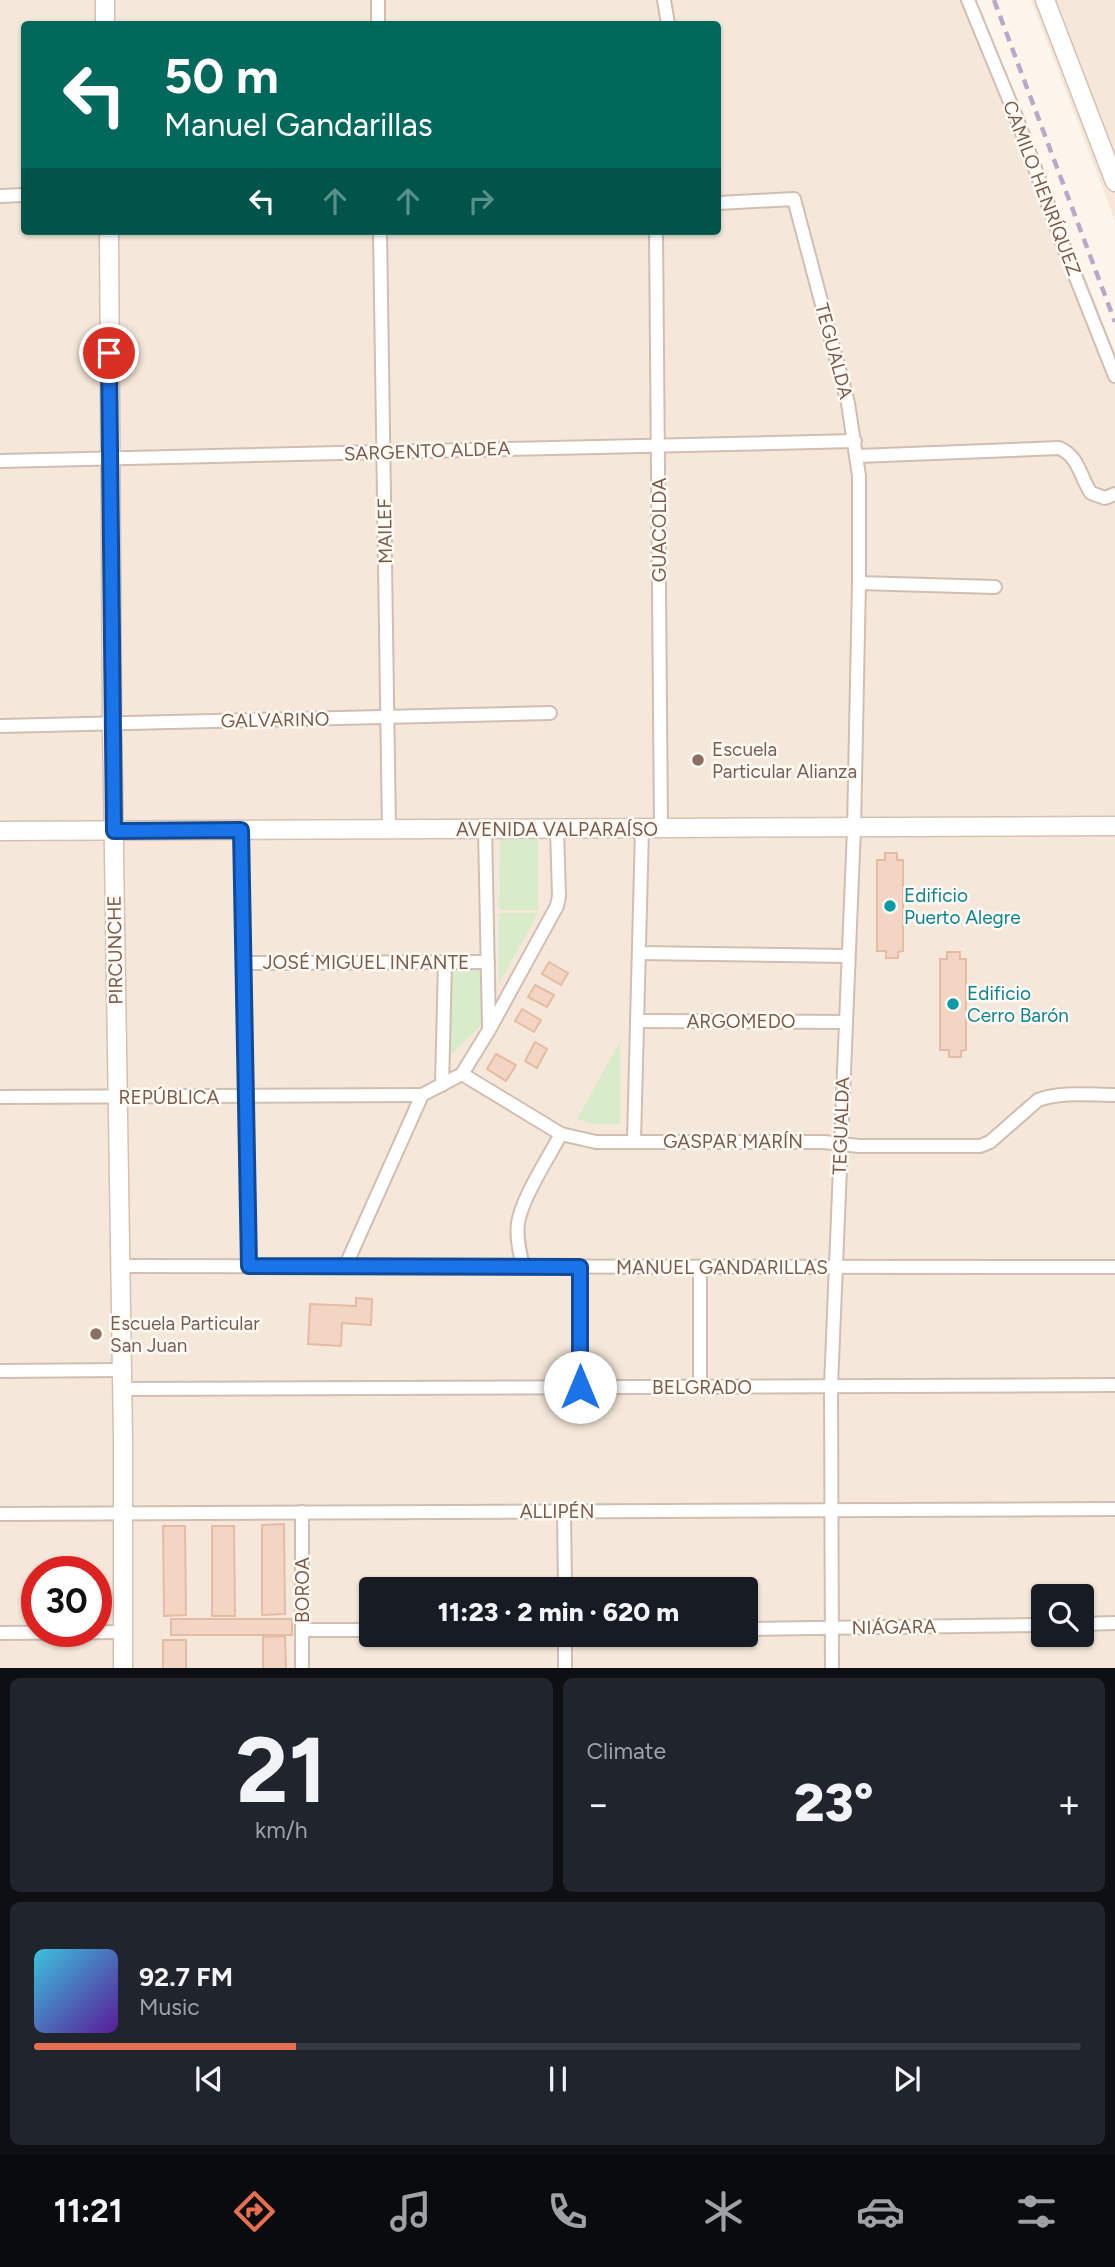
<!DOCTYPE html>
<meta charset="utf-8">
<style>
body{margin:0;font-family:Figtree,sans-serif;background:#20242c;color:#f1f3f6;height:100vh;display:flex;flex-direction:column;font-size:26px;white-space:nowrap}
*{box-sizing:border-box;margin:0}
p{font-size:23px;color:#9ea1a6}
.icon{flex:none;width:38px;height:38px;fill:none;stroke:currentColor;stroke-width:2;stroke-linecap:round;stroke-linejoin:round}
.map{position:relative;height:1668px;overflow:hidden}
.sheet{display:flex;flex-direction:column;gap:10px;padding:10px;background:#0d0f14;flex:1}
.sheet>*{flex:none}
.guide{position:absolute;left:21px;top:21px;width:700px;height:214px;border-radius:7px;box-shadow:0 2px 5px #0004;background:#00695c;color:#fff;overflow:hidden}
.controls{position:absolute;left:1031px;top:1584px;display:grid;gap:14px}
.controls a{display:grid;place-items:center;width:63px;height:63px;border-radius:7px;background:#171b24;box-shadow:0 2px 5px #0004;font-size:35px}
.speed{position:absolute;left:21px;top:1556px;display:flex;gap:14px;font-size:35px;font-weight:700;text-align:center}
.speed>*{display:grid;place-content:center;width:91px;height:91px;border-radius:50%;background:#171b24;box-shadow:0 2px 5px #0004;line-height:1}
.speed .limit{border:10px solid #d22;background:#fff;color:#111}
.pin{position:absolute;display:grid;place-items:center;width:60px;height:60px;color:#fff;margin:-30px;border:4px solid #fff;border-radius:50%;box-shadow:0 2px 7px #0007}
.me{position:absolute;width:77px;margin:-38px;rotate:0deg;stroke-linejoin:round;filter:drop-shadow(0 0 5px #0008)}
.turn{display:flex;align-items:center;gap:24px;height:147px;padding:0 28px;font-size:32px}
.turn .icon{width:91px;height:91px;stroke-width:2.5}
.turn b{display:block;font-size:49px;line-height:60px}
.lanes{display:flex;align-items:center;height:66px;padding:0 28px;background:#0003;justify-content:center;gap:35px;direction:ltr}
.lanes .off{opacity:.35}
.big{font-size:52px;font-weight:800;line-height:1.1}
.sheet .card{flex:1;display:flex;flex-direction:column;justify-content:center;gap:10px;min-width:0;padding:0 24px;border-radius:10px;background:#20242c}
.sheet .dial{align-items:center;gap:0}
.dial b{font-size:91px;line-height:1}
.song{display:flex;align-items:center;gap:21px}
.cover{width:84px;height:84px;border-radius:10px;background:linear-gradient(135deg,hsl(190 70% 55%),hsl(270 70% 35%))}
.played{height:7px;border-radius:4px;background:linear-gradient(90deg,#e76f51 25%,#363941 25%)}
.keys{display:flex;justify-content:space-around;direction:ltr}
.heat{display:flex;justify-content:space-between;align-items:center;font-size:38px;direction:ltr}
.sheet .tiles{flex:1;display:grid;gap:10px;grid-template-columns:1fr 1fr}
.card:last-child{grid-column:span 2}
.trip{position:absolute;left:359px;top:1577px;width:399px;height:70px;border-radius:7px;background:#171b24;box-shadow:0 2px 5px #0004;font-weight:800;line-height:70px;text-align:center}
.tab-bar{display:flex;height:112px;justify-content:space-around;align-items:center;background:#090b0e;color:#9ea1a6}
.tab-bar .icon{width:49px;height:49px}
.tab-bar .active{color:#e76f51}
.tab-bar b{font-size:32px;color:#f1f3f6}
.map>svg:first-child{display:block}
.residential{fill:#f5e8da;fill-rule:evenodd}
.green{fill:#d8ecc9}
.building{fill:#f3d5c3;stroke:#e6bba3;stroke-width:2}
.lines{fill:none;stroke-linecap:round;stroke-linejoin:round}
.street-casing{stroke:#d1beb0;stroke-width:16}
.secondary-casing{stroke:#d6c0b0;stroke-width:21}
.street{stroke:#fff;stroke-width:12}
.secondary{stroke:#fff;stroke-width:18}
.rail{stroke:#b9a8c9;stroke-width:4.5;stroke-dasharray:10 7;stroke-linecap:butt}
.route-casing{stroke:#114b97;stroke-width:18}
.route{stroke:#1a73e8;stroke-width:12}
.education-dot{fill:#8d6e63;stroke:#fffaf3;stroke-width:2.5}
.culture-dot{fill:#0f9aa8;stroke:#fffaf3;stroke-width:2.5}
.labels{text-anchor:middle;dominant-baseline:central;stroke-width:5;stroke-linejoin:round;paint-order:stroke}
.street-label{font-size:19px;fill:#7a5c4d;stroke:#fffaf3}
.education-label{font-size:19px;fill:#785e54;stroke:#fffaf3;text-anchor:start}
.culture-label{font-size:19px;fill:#0d838f;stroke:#fffaf3;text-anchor:start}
</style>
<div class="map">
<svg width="1115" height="1669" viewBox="0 0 1115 1669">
<rect width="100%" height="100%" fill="#fdf6ec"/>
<g class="residential">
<path d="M0 0H976L1115 353V1668L0 1669ZM24 24H718V231H24ZM37 1572H96V1631H37ZM371 1589H746V1634H371ZM1043 1596H1082V1634H1043Z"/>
<polygon points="1031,0 1115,0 1115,221 1075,115"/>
</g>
<g class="green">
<polygon points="500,839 538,839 538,910 499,910"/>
<polygon points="499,913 538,913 499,984"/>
<polygon points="450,961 482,961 482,1025 449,1056"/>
<polygon points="620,1041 620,1124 593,1124 577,1119"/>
</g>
<g class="building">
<polygon points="885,853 897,853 897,860 903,860 903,951 898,952 898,958 886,958 886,951 877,951 877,860 885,860"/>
<polygon points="947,952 960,952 960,959 966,959 966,1050 961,1051 961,1057 949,1057 949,1050 940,1050 940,959 947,959"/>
<polygon points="549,962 568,973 561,985 542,974"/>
<polygon points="535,985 554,995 547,1007 528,997"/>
<polygon points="522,1009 541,1020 534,1032 515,1021"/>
<polygon points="535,1042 547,1049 537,1068 525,1061"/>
<polygon points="496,1054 516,1065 506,1081 487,1069"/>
<polygon points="356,1298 372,1299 371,1325 342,1323 341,1346 308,1344 310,1304 356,1306"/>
<polygon points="284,1524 285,1614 262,1615 262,1525"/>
<polygon points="163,1526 185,1526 186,1615 164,1616"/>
<polygon points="212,1526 234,1526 235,1616 212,1616"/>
<rect x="171" y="1619" width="121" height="16"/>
<polygon points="285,1636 286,1669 263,1669 263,1637"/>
<rect x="163" y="1640" width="23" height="29"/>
</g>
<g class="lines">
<g class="street-casing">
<g id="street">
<polyline points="378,0 378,24"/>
<polyline points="664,0 668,24"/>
<polyline points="968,0 1017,119 1061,240 1115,376"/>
<polyline points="0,196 24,195"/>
<polyline points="718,203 794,199 848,403 859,476 859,583 854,829 831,1386 832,1669"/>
<polyline points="380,231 389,830"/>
<polyline points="656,231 661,829"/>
<path d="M858 456 1059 448C1079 456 1080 477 1091 493L1105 498 1115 494"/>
<polyline points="0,461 855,441"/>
<polyline points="859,583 995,587"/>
<polyline points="0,726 550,713"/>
<polyline points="485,829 489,1028"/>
<polyline points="241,830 249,1266"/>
<polyline points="639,953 848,956"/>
<polyline points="243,963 488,962"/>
<polyline points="637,1021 846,1022"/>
<path d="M462 1074 561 1134 596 1142H824L859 1146H980L990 1142 1038 1100C1062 1091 1090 1095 1115 1095"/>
<polyline points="442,1085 445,962"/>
<polyline points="0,1097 422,1095"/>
<polyline points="634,1141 642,829"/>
<polyline points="120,1266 1115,1267"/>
<polyline points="345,1267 422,1095 462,1074 489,1030 557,906 559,896 557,829"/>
<path d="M523 1267C520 1253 516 1238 518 1223 522 1198 548 1158 561 1134"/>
<polyline points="700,1267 700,1387"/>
<polyline points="0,1371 121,1370"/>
<polyline points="580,1387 580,1267"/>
<polyline points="121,1389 1115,1385"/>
<polyline points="564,1511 565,1589"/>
<polyline points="0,1514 1115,1509"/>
<polyline points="1082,1624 1115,1623"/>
<polyline points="746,1629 1043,1625"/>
<polyline points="302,1630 371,1630"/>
<polyline points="0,1633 124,1632"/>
<polyline points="565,1634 565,1669"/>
<polyline points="302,1669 302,1512"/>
</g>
</g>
<g class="secondary-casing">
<g id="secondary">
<polyline points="105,0 105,24"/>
<polyline points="1045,0 1115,182"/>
<polyline points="109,231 112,723 123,1440 123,1669"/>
<polyline points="0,831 1115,826"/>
</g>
</g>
<use href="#street" class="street"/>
<use href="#secondary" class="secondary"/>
<polyline class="rail" points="994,0 1115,322"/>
</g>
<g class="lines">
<g class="route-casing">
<polyline id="route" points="109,353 114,831 241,830 249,1266 580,1267 580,1387"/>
</g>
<use href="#route" class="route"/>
</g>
<g class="education-dot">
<circle cx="698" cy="760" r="7"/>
<circle cx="96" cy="1334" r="7"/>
</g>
<g class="culture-dot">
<circle cx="890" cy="906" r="7"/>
<circle cx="953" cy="1004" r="7"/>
</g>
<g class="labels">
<g class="street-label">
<text transform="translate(1042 188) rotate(69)">CAMILO HENRÍQUEZ</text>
<text transform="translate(834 351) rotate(75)">TEGUALDA</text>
<text transform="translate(427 451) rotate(-2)">SARGENTO ALDEA</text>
<text transform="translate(659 530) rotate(-90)">GUACOLDA</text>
<text transform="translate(385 531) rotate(-91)">MAILEF</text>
<text transform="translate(275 720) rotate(-1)">GALVARINO</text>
<text x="557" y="829">AVENIDA VALPARAÍSO</text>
<text transform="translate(115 950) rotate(-91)">PIRCUNCHE</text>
<text x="366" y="962">JOSÉ MIGUEL INFANTE</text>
<text x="741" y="1021">ARGOMEDO</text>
<text x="169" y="1097">REPÚBLICA</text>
<text transform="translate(841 1126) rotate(-88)">TEGUALDA</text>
<text x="733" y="1141">GASPAR MARÍN</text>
<text x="722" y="1267">MANUEL GANDARILLAS</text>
<text x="702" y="1387">BELGRADO</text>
<text x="557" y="1511">ALLIPÉN</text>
<text transform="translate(302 1590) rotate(-90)">BOROA</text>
<text transform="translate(894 1627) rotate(-1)">NIÁGARA</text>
</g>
<g class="education-label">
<text x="712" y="749">Escuela<tspan x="712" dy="22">Particular Alianza</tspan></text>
<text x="110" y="1323">Escuela Particular<tspan x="110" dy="22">San Juan</tspan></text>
</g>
<g class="culture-label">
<text x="904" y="895">Edificio<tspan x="904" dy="22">Puerto Alegre</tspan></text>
<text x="967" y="993">Edificio<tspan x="967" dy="22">Cerro Barón</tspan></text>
</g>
</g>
</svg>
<div class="controls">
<a><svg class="icon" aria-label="search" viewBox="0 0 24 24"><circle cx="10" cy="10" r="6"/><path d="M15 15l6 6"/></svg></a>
</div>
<div class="speed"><div class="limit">30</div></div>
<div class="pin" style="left:109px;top:353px;background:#d93025"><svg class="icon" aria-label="arrive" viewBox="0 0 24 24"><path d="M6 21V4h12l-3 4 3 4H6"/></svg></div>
<svg class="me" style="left:580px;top:1387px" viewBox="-20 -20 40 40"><circle r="19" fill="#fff"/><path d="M0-13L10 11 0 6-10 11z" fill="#1a73e8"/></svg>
<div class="trip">11:23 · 2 min · 620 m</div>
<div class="guide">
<div class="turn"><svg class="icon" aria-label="left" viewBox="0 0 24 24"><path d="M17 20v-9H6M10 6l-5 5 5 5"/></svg><div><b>50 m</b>Manuel Gandarillas</div></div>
<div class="lanes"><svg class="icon" aria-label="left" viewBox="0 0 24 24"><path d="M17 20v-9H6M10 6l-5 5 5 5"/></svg><svg class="icon off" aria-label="ahead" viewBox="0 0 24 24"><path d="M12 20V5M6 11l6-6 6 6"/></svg><svg class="icon off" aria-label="ahead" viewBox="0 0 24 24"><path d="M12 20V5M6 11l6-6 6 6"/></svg><svg class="icon off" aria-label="right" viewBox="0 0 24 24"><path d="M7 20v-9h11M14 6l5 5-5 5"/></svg></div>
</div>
</div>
<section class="sheet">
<div class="tiles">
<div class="card dial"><b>21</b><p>km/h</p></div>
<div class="card"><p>Climate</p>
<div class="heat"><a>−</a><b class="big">23°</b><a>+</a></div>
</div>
<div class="card">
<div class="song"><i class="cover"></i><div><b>92.7 FM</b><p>Music</p></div></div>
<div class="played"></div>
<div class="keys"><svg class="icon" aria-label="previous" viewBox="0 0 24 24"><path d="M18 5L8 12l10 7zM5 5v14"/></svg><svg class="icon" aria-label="pause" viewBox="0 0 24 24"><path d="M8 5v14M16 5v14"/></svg><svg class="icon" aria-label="next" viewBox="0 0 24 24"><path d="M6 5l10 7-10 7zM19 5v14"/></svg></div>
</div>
</div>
</section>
<nav class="tab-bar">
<b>11:21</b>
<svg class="icon active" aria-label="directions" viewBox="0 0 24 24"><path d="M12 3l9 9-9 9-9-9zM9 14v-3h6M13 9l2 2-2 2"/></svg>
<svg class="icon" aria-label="music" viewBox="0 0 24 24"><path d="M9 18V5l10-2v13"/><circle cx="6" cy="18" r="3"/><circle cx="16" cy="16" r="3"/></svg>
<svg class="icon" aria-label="phone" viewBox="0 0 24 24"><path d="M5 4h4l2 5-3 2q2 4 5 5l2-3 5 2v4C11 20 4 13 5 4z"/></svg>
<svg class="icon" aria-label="climate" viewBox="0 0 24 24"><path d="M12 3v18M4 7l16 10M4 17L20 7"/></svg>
<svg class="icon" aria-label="car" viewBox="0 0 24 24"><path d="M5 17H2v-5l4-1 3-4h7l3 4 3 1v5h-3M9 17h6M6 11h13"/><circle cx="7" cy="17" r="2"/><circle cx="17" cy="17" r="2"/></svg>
<svg class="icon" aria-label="filters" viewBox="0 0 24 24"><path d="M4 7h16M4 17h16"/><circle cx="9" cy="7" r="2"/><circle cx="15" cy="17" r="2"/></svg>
</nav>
